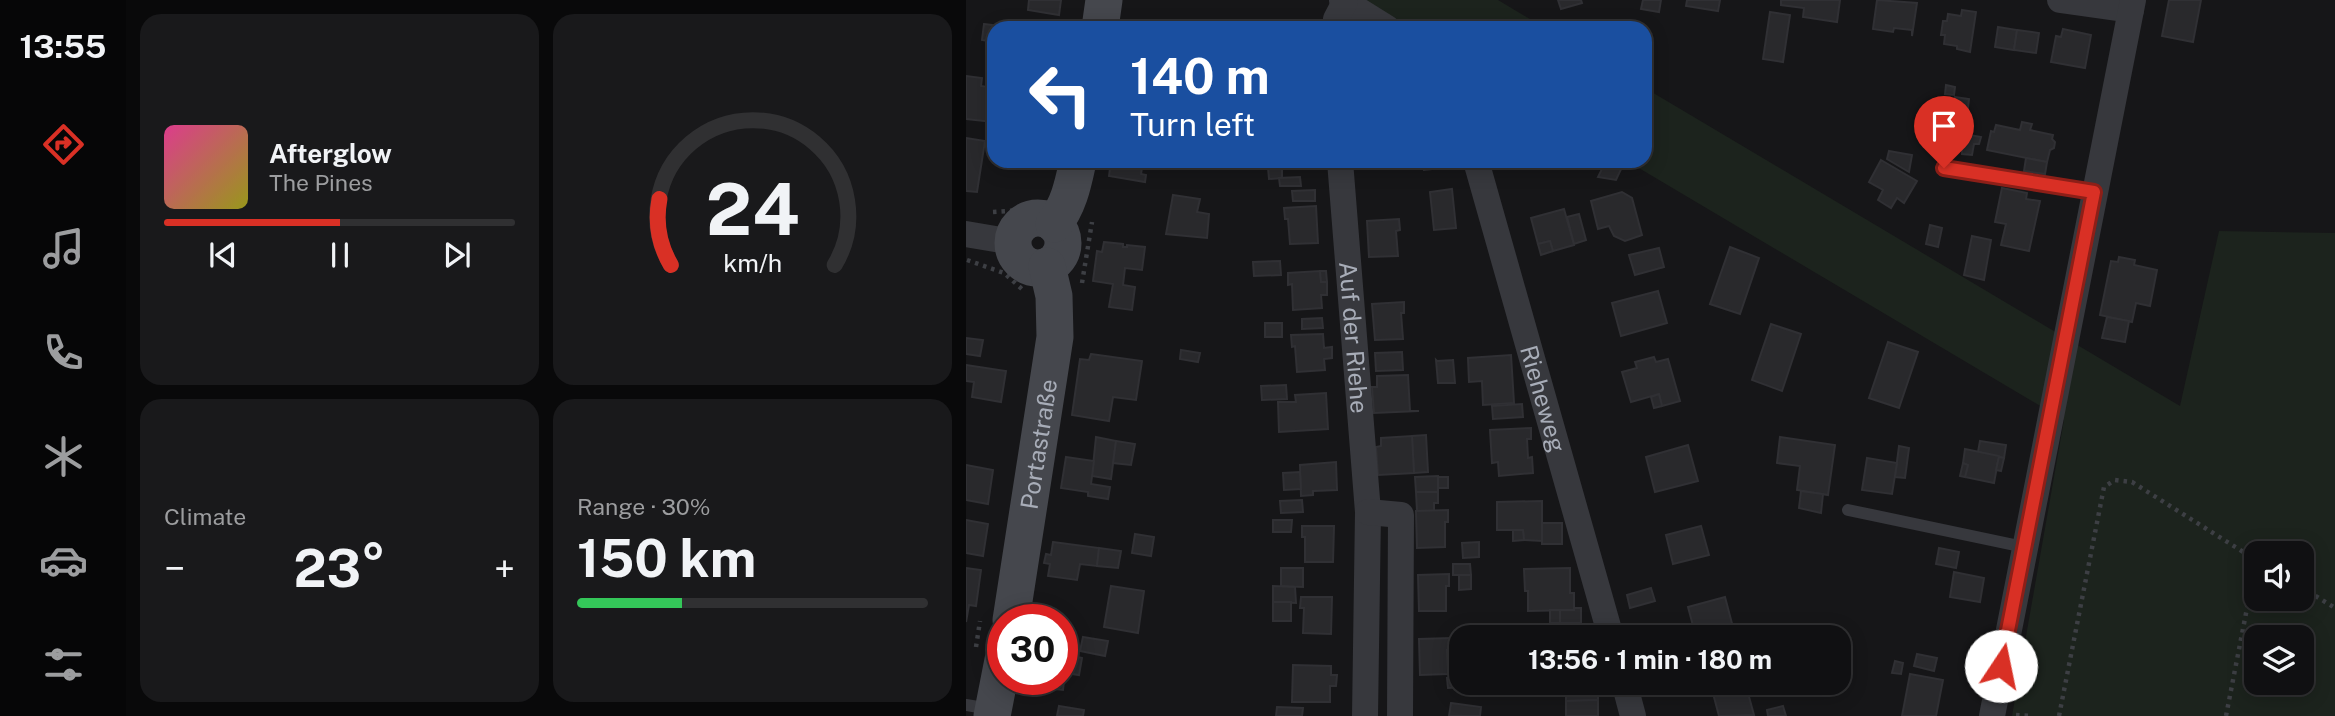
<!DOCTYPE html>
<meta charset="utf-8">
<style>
body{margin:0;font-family:"Public Sans",sans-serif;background:#19191b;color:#f1f3f6;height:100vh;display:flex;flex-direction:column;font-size:26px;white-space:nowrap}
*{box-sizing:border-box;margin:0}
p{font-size:23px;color:#9c9d9f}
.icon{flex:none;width:38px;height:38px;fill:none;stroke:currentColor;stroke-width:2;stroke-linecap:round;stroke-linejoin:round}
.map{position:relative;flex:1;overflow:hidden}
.drawer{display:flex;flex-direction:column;gap:14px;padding:14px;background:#09090a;width:840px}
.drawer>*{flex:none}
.top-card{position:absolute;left:21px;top:21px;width:665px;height:147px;border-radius:21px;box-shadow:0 4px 18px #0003,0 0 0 2px #303032;background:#1a4fa0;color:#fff;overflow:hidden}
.buttons{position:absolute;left:1278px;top:541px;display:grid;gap:14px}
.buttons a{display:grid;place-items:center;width:70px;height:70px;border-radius:14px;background:#101012;box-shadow:0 4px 18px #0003,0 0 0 2px #303032;font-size:35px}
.speed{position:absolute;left:21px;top:604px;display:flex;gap:14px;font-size:35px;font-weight:700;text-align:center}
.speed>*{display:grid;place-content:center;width:91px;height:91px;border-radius:50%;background:#101012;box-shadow:0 4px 18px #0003,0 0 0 2px #303032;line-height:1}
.speed .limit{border:10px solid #d22;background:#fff;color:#111}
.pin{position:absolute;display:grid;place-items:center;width:60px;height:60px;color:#fff;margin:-72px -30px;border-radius:50% 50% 50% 0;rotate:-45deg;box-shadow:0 0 7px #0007}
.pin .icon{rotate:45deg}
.me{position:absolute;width:77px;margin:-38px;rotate:11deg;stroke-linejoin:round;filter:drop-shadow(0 0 5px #0008)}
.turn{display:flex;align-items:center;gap:24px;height:147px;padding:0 28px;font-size:32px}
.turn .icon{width:91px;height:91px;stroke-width:2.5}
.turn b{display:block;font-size:49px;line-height:60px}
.big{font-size:52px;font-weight:700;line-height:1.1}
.drawer .tile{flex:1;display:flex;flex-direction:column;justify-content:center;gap:10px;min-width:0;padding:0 24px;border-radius:21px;background:#19191b}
.drawer .dial{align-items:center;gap:0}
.dial svg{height:182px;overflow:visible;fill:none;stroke:#303032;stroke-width:7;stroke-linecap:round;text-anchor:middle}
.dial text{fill:#f1f3f6;stroke:none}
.song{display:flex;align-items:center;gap:21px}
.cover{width:84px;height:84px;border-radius:10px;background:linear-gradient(135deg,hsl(330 70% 55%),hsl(60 70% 35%))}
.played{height:7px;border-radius:4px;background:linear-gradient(90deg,#d93025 50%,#303032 50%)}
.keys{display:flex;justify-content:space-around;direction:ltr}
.heat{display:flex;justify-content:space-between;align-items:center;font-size:38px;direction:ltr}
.charge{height:10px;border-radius:5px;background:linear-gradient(90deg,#34c759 30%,#303032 0)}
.drawer .tiles{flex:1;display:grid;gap:14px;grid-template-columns:repeat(2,1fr)}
.trip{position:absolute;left:483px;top:625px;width:402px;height:70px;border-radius:21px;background:#101012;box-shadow:0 4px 18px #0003,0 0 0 2px #303032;font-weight:700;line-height:70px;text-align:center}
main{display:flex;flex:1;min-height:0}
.tab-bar{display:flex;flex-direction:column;width:126px;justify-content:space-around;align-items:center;background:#060607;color:#9c9d9f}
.tab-bar .icon{width:49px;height:49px}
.tab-bar .on{color:#d93025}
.tab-bar b{font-size:32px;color:#f1f3f6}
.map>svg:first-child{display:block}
.green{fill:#1c231d;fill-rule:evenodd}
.building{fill:#29292c;stroke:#303034;stroke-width:2}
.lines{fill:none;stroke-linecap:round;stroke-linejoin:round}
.path{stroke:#3d3f44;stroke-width:4.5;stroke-dasharray:3.5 5;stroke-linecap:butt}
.service{stroke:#37383d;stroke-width:12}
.minor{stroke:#37383d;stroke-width:26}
.secondary{stroke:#45474d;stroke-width:37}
.route-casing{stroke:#8d1f18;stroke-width:18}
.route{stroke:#d93025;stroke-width:12}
.labels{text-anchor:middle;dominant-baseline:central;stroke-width:7;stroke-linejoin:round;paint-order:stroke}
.street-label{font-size:24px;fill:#a8adb8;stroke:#111113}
</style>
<main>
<nav class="tab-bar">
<b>13:55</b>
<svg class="icon on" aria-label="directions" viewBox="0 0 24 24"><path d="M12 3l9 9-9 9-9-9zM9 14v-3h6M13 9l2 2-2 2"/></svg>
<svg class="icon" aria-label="music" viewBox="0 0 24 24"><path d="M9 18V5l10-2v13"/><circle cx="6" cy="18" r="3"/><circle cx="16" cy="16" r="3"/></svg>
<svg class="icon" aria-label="phone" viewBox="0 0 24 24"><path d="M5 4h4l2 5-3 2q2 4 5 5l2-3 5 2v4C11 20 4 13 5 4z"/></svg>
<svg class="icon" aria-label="climate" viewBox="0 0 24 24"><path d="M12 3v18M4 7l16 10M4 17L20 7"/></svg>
<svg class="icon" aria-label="car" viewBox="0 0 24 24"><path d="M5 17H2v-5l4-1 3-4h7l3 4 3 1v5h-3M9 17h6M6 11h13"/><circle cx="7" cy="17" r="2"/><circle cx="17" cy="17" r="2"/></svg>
<svg class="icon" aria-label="filters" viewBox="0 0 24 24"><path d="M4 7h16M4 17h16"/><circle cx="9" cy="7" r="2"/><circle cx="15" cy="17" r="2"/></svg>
</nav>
<section class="drawer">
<div class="tiles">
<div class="tile">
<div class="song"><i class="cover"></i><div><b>Afterglow</b><p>The Pines</p></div></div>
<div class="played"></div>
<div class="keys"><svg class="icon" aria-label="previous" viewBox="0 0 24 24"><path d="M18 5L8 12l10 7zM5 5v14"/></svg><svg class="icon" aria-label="pause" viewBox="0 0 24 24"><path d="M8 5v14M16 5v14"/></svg><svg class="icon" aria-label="next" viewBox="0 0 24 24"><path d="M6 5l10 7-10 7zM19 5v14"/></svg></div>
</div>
<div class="tile dial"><svg viewBox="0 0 100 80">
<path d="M14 69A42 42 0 1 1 86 69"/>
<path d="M14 69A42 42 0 0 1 9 40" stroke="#d93025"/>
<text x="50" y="56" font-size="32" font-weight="700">24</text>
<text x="50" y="72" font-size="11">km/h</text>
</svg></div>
<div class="tile"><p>Climate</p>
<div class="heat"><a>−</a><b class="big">23°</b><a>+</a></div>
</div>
<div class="tile"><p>Range · 30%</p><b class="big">150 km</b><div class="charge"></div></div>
</div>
</section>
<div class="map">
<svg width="1369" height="716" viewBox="0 0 1369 716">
<rect width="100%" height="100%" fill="#161618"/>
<g class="green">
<polygon points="389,0 532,0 579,28 437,28"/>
<path d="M679 88 1214 406 1253 231 1369 233V716H1046L1098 420 661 161H679ZM1290 553H1335V598H1290ZM1290 637H1335V682H1290Z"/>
</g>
<g class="building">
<polygon points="63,0 95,0 93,15 62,10"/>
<polygon points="592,0 615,0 616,3 595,9"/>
<polygon points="677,0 695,0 693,12 675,9"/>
<polygon points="721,0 754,0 752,11 720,6"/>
<polygon points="815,0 874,0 871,22 837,17 838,8 815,5"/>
<polygon points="911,0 951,3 946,36 946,30 928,28 927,32 907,29"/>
<polygon points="1203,0 1235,0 1227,42 1196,36"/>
<polygon points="996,10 1010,12 1004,52 991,49 991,46 978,44 979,35 975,35 977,21 981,21 982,14 995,16"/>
<polygon points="804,12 824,15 817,62 797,59"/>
<polygon points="260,20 303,24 303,28 259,28"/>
<polygon points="18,24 51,28 28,28 28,42 16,40"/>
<polygon points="1032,27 1051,30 1048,50 1029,47"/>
<polygon points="1097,29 1125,35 1119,68 1085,62 1090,36 1095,37"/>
<polygon points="1051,30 1073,33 1070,53 1048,50"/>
<polygon points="0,76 16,78 15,86 28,88 27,122 0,119"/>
<polygon points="980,85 989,87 988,95 979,94"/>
<polygon points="989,97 1003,99 1001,115 987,113"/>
<polygon points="1056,122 1066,124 1064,130 1087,135 1086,139 1089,142 1088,148 1084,150 1081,162 1021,150 1025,131 1028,132 1030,125 1054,130"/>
<polygon points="987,132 1015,137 1013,144 1008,144 1006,155 996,154 996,146 985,144"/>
<polygon points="0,138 19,141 11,192 0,191"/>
<polygon points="923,151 946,155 943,172 921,159"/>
<polygon points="1060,158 1081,162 1079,174 1058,171"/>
<polygon points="915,160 951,181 938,203 931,198 925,208 912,200 917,190 903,182"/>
<polygon points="145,161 200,161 199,165 177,162 175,174 180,175 179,182 143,176"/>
<polygon points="457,161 484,161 484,167 458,170"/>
<polygon points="640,161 656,167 650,180 632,177"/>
<polygon points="316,167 316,178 303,179 302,168"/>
<polygon points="334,177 335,186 314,186 313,178"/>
<polygon points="1036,188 1061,193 1060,199 1074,201 1063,251 1035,245 1040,224 1029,222"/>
<polygon points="486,189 490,228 468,230 464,192"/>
<polygon points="349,190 349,201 327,201 326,191"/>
<polygon points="656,192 666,198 676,235 659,241 648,236 643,226 632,229 625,201"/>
<polygon points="207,195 234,199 231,212 243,214 241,238 200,234"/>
<polygon points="350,206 352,243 324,244 322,219 319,219 318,208"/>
<polygon points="598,209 608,245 587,251 584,241 572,244 565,218"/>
<polygon points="613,214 620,240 608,244 601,217"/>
<polygon points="433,219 434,230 430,231 432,256 403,257 401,221"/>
<polygon points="964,225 976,228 972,247 960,244"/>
<polygon points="1006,236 1025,240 1018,280 998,275"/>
<polygon points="584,241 587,251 575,255 572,244"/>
<polygon points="138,242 157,244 157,247 161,247 161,245 179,247 176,270 159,268 157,285 169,287 166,310 143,307 147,284 127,281 131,251 136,252"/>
<polygon points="764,247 793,258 774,314 744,304"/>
<polygon points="693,248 698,267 669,275 663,255"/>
<polygon points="1153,257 1169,260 1168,265 1191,270 1184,306 1170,303 1166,322 1134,315 1145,261 1152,262"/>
<polygon points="314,261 315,275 288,276 287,262"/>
<polygon points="354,271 355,282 361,282 361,295 355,295 356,308 327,310 326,284 322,285 322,273"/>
<polygon points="354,271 360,271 361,282 355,282"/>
<polygon points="692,291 701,323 655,336 646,303"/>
<polygon points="438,302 438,313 435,313 437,339 409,340 406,304"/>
<polygon points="1141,317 1163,321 1159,342 1136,338"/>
<polygon points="356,318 357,328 336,329 336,319"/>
<rect x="299" y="323" width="17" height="14"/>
<polygon points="805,324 835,334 816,391 786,380"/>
<polygon points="357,334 358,348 366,347 366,358 358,359 359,370 331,372 329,346 326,347 325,335"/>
<polygon points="0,338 17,340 14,356 0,354"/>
<polygon points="922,342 952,352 933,408 903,398"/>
<polygon points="215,350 234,353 232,362 214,359"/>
<polygon points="436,352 437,370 410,371 409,353"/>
<polygon points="125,354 176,361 170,400 147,397 143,421 106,415 114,359 123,360"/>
<polygon points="545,355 548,403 517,405 516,381 503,382 502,358"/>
<polygon points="688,357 690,362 702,359 714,401 696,406 693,394 665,402 656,372 671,368 669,362"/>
<polygon points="487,359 489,383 472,383 470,360 471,361 487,360"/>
<polygon points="0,365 40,371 35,402 6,397 8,382 0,381"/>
<polygon points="442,375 444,411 453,411 408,413 406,387 411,387 411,376"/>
<polygon points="320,385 321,399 296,400 295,386"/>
<polygon points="360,393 362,429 313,432 312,402 330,402 329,395"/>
<polygon points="693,394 696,406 688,408 685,397"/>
<polygon points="556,404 557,417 527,419 526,406"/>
<polygon points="565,428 565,439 561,439 562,458 566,457 567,473 533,476 532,462 526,463 524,430"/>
<polygon points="460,435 462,472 448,473 446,436"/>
<polygon points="446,436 448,473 412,475 410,447 415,446 415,438"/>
<polygon points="130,437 150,441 145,479 126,476"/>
<polygon points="814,437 869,445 862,495 831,490 834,466 811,463"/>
<polygon points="150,441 169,444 165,465 147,463"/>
<polygon points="1014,441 1040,445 1038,458 1012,452"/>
<polygon points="722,445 732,481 689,492 680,457"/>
<polygon points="933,446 943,448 939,478 929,477"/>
<polygon points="999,449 1033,456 1028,483 999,477 1002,465 997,463"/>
<polygon points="100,457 128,461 125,484 144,487 142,499 122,496 122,492 95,488"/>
<polygon points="1033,457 1038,458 1035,471 1030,470"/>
<polygon points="901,458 931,463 926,494 896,490"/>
<polygon points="370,462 371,490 347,491 347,495 335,496 334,465"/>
<polygon points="997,463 1002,465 999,477 994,476"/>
<polygon points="0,465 27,470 22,504 0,500"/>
<polygon points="334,472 335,489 318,490 317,473"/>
<polygon points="472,476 472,492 450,492 449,477"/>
<rect x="472" y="477" width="10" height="11"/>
<polygon points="835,491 857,494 855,513 833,508"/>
<polygon points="450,492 472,492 472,503 468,503 468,511 451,511"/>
<polygon points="336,500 337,512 315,513 314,501"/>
<polygon points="576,501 576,541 558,540 557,530 531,530 531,502"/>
<polygon points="482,510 482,522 479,522 479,547 451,548 450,511"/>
<polygon points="0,520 22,524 17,556 0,553"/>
<polygon points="307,520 326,520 325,532 307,532"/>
<rect x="576" y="523" width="20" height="21"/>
<polygon points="336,526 368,526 367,562 339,562 339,537 336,537"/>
<polygon points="735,526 743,555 707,564 700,535"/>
<polygon points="547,530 557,530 558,540 547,541"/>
<polygon points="169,534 188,537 185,556 166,553"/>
<polygon points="87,542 133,548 131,566 114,564 111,580 82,576 84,564 78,563 80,554 85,555"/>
<polygon points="513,542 513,557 497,558 496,543"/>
<polygon points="133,548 155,551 152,568 131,566"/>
<polygon points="973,548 993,552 990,568 970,564"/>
<polygon points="487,564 504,564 505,575 487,575"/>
<polygon points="0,568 15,570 10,606 3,605 0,622"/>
<polygon points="315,568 337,568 337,587 315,586"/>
<polygon points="604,568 604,593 608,593 608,610 562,611 562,591 559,591 558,569"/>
<polygon points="988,572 1018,578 1014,602 984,597"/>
<polygon points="483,574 483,586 480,586 480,611 453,611 452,575"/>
<polygon points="493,575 505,575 505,589 493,590"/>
<polygon points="145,586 178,591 172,633 138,627"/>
<polygon points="307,586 329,587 330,603 307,602"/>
<polygon points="685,588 689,601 664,608 661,595"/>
<polygon points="335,597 366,597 365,634 337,633 338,608 334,608"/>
<polygon points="759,597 768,631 745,637 730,637 722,607"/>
<rect x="307" y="602" width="18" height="19"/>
<polygon points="608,608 615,608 615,623 594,623 594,610 608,610"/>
<rect x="584" y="610" width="10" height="13"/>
<polygon points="495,633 519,633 520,637 495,637"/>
<polygon points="618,633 618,637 587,637 587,634"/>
<polygon points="117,637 142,641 139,656 114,651"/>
<polygon points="485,638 485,650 481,650 482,674 454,675 453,639"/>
<polygon points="96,653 116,658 113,675 99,673 97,690 79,688 77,692 68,691 65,686 67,679 96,679"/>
<polygon points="951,654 971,658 968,671 948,666"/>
<polygon points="929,661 937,663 935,674 926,673"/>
<polygon points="327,665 365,666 365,675 371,675 370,686 364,686 364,702 326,702"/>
<polygon points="944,674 977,680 970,716 936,716"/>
<polygon points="481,678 495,678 495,682 501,682 501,687 482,688"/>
<polygon points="593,682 618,682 619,688 593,689"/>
<polygon points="677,682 700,682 679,688"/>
<polygon points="744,682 779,682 788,715 753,716"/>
<polygon points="632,691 632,700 600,701 600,692"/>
<polygon points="632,700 632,716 600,716 600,701"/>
<polygon points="485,703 515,707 514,716 483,716"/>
<polygon points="93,706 118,710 117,716 91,716"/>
<polygon points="817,706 820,716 802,716 801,710"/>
<polygon points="311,707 337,708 336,716 310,716"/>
</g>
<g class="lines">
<g class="path">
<polyline points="27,212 56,210 66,205"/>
<polyline points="1,260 38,273 57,290"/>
<polyline points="116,283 126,222"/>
<polyline points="1335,587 1369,608"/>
<polyline points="10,647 14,621"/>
<polyline points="1050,715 1066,716"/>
<polyline points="1093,716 1138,487 1149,480 1166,482 1290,560"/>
<polyline points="1260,716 1290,562"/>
</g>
<g class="service">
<polyline points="978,168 1128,192"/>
<polyline points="882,510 1058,547"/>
<polyline points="0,705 24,709"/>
</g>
<g class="minor">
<polyline points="376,0 421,28"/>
<polyline points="1094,0 1165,10"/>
<polyline points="369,28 370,19 379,2"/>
<path id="s1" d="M374 161 402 512 399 716"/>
<path id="s2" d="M510 161 645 637"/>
<polyline points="0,234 47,242"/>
<polyline points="402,512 435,515 434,716"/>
<polyline points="658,682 667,716"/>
<polyline points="1026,716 1167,0"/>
</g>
<g class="secondary">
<polyline points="134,28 138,0"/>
<circle cx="72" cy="243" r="25"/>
<path d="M88 224C103 205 107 184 112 161"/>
<path id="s3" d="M45 620 89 337 88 296 81 266"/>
<polyline points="26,716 37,660"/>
</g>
</g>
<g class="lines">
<g class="route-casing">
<polyline id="route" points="978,168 1128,192 1035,666"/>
</g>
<use href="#route" class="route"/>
</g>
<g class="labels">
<g class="street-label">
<text stroke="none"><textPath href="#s1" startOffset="177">Auf der Riehe</textPath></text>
<text stroke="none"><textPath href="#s2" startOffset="247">Rieheweg</textPath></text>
<text stroke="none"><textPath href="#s3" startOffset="178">Portastraße</textPath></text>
</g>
</g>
</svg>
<div class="buttons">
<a><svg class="icon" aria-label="sound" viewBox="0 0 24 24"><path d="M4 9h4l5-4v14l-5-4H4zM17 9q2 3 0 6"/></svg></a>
<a><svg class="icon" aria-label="layers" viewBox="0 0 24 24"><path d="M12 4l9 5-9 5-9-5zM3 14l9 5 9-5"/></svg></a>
</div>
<div class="speed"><div class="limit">30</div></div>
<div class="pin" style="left:978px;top:168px;background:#d93025"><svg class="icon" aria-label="arrive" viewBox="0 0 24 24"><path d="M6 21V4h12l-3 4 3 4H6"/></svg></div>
<svg class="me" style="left:1035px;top:666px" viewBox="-20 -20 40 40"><circle r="19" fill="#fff"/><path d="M0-13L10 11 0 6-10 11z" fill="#d93025"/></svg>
<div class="trip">13:56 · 1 min · 180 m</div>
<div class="top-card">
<div class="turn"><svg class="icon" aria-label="left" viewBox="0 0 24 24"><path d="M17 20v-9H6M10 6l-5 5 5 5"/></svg><div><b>140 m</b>Turn left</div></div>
</div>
</div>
</main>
